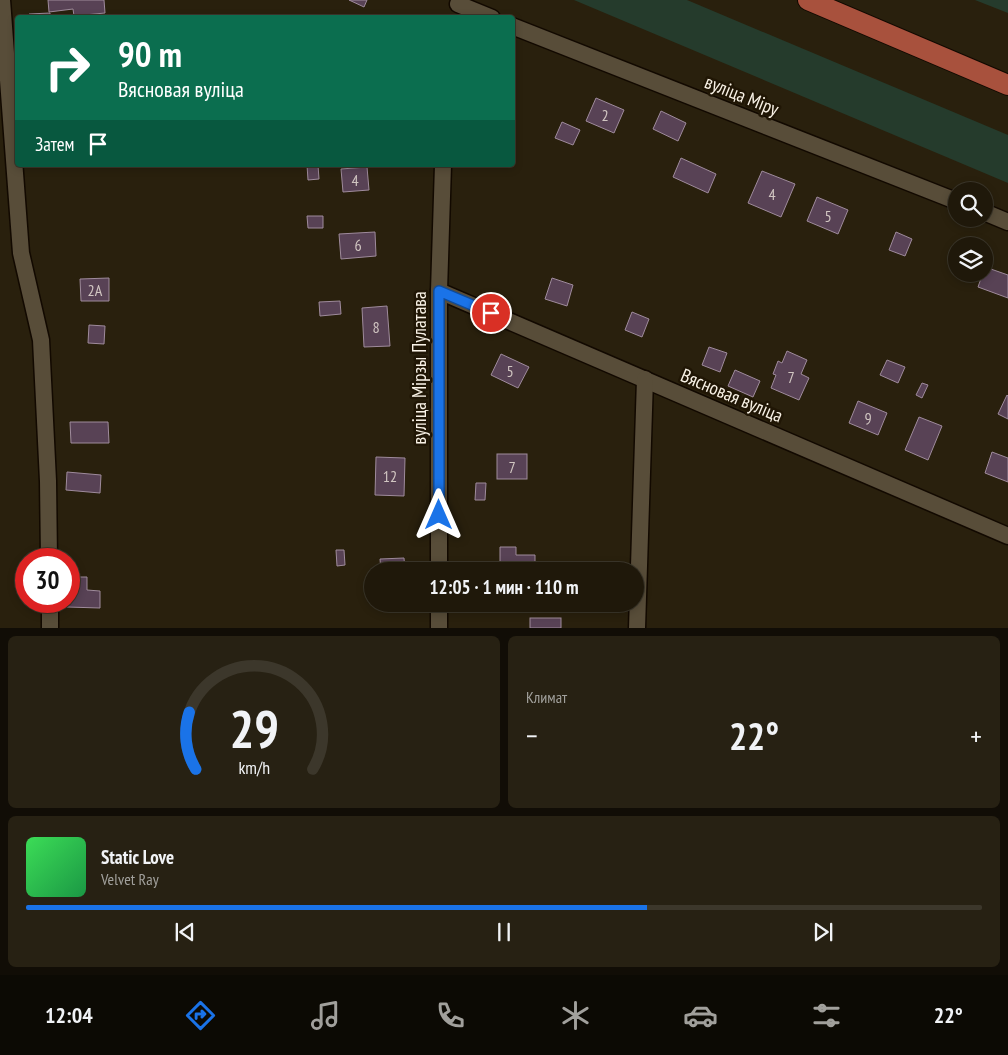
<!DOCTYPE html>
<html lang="ru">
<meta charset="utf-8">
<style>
body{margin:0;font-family:"PT Sans Narrow",sans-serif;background:#272113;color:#f1f3f6;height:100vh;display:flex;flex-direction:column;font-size:19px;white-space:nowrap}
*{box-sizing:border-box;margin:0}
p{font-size:16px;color:#a1a09c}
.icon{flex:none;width:28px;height:28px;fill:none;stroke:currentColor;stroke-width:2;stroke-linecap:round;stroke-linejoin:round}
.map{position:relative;height:628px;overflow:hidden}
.drawer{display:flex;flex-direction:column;gap:8px;padding:8px;background:#110d06;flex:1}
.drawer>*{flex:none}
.guide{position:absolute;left:15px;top:15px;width:500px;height:152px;border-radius:5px;box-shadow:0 2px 8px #0003,0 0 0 1px #3c372b;background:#0b6e4f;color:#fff;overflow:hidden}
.controls{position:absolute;left:948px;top:182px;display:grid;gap:10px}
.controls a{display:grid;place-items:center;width:45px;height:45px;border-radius:50%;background:#1f180a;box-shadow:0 2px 8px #0003,0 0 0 1px #3c372b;font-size:25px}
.speed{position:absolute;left:15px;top:548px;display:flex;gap:10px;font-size:25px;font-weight:700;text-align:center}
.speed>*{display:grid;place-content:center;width:65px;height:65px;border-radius:50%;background:#1f180a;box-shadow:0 2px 8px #0003,0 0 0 1px #3c372b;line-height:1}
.speed .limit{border:8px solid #d22;background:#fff;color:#111}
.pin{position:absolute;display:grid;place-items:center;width:42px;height:42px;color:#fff;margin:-21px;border:2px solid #fff;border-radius:50%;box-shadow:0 1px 5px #0007}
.me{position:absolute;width:55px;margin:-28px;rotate:0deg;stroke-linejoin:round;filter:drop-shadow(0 0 4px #0008)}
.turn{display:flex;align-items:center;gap:18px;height:105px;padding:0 20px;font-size:22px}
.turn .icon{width:65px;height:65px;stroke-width:2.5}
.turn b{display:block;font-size:35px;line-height:42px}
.then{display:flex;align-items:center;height:48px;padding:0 20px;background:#0003;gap:10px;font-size:19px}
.big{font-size:38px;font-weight:700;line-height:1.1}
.drawer .card{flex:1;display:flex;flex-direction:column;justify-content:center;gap:8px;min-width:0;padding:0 18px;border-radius:8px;background:#272113}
.drawer .dial{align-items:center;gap:0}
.dial svg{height:130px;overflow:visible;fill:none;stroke:#3c372b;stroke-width:7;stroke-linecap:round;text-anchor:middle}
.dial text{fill:#f1f3f6;stroke:none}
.song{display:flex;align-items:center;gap:15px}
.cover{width:60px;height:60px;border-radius:8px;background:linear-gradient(135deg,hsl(130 70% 55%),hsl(140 70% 35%))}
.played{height:5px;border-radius:2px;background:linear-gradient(90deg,#1a73e8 65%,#3c372b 65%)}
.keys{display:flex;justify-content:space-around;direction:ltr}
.heat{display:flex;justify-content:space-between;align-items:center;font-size:28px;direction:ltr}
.drawer .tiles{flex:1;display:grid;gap:8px;grid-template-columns:1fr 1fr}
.card:last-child{grid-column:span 2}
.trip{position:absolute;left:364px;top:562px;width:280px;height:50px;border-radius:25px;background:#1f180a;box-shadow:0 2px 8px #0003,0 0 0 1px #3c372b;font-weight:700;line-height:50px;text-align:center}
.menu{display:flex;height:80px;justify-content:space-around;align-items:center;background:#0c0a04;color:#a1a09c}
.menu .icon{width:35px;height:35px}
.menu .selected{color:#1a73e8}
.menu b{font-size:22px;color:#f1f3f6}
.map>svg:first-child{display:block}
.green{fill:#253b2c}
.building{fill:#584255;stroke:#9f8b9c}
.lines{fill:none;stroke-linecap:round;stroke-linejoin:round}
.minor-casing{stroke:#120900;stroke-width:19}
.major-casing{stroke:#120900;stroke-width:22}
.minor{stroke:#584d39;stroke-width:16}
.major{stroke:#a8513d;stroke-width:20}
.route-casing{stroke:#114b97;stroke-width:12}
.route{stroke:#1a73e8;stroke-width:9}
.labels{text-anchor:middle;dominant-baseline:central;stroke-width:5;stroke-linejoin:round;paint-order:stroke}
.number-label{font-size:16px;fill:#d1c6c2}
.street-label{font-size:19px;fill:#f9f2e6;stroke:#201605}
</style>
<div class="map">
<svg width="1008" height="628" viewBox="0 0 1008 628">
<rect width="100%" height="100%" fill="#29200d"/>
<g class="green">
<polygon points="574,0 687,0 1008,135 1008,183"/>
<polygon points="975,0 1008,0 1008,13"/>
</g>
<g class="building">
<polygon points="48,0 104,0 105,13 74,16 73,9 49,12"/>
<polygon points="349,0 367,0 364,7"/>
<polygon points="50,13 50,18 29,18 29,14"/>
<polygon points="596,98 624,110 614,133 586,121"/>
<polygon points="661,111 686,123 678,141 653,129"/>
<polygon points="562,122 580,130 573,145 555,138"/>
<polygon points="681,158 716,174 708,193 673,177"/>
<polygon points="307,165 318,165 319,179 308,180"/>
<polygon points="367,167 369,190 343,192 341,169"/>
<polygon points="762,171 795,184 781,217 748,203"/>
<polygon points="817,197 848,210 838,234 807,221"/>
<polygon points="307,216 323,216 323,228 308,228"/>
<polygon points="375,232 376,256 341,259 339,234"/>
<polygon points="896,232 912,239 905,256 889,250"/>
<polygon points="985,267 1008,275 1008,298 978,287"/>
<polygon points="109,278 109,301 81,301 80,279"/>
<polygon points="552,278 573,285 567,306 545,299"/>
<polygon points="340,301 341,314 320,316 319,302"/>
<polygon points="387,306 390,346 364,347 362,308"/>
<polygon points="632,312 649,319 642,337 625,330"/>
<polygon points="89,325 105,326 104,344 88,343"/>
<polygon points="709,347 727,353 720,372 702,365"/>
<polygon points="787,351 807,360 801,374 809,378 799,400 771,388 776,375 773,374 778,361 782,363"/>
<polygon points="501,354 529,367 518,388 491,375"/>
<polygon points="887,360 905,367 898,383 880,375"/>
<polygon points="735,370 760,381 753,397 728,386"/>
<polygon points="922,383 928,385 922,398 916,395"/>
<polygon points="1007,395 1008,396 1008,419 998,414"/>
<polygon points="858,401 887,413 878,435 849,423"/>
<polygon points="919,417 942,426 928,460 905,450"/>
<polygon points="70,422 108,422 109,443 71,443"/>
<polygon points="992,452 1008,458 1008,482 985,473"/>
<rect x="497" y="454" width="30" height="25"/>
<polygon points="376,457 405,458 404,496 375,495"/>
<polygon points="67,472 101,475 100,493 66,490"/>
<polygon points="476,483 486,483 485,500 475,500"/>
<polygon points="500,547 516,547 516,555 535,555 535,571 500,571"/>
<polygon points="336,550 344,550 345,565 337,566"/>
<polygon points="404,558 405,571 381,571 380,559"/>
<polygon points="69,577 87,577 87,590 100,591 100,608 67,607"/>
<rect x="530" y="618" width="31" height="10"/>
</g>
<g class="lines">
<g class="minor-casing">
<g id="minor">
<polyline points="2,0 21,253 41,340 48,481 49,559"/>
<polyline points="458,4 492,18"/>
<polyline points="512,26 956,201"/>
<polyline points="984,212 1008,222"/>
<polyline points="439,291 1008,536"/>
<polyline points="439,571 439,291 443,165"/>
<polyline points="50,601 50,628"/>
<polyline points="439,604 439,628"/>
<polyline points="637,628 645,379"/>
</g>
</g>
<g class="major-casing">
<polyline id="major" points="808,0 1008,85"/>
</g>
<use href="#minor" class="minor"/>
<use href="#major" class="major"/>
</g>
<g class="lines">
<g class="route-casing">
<polyline id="route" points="439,515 439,291 491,313"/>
</g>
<use href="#route" class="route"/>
</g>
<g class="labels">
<g class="number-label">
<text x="605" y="115">2</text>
<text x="355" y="180">4</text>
<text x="772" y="194">4</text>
<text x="828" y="216">5</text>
<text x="358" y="245">6</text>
<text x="95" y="290">2А</text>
<text x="376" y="327">8</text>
<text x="510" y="371">5</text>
<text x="791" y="377">7</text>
<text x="868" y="418">9</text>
<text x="512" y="467">7</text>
<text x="390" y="476">12</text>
</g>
<g class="street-label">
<text transform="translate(742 95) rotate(22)">вуліца Міру</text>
<text transform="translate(419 368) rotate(-90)">вуліца Мірзы Пулатава</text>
<text transform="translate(732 395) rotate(23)">Вясновая вуліца</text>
</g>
</g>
</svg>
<div class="controls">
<a><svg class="icon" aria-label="search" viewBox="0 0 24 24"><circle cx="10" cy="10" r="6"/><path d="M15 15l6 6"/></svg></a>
<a><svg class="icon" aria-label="layers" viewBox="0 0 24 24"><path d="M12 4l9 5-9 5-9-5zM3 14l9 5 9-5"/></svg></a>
</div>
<div class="speed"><div class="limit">30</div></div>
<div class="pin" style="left:491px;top:313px;background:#d93025"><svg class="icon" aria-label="arrive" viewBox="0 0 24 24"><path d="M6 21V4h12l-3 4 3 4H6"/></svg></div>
<svg class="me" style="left:439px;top:515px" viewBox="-20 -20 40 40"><path d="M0-17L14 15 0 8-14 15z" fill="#1a73e8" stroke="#fff" stroke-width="4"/></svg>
<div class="trip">12:05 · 1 мин · 110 m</div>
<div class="guide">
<div class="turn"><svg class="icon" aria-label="right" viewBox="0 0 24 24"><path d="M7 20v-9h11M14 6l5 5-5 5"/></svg><div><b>90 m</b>Вясновая вуліца</div></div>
<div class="then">Затем<svg class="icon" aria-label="arrive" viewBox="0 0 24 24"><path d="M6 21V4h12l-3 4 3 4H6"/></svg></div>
</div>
</div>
<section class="drawer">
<div class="tiles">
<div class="card dial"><svg viewBox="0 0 100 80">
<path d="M14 69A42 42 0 1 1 86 69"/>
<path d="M14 69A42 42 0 0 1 10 34" stroke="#1a73e8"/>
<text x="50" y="56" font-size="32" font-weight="700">29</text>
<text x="50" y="72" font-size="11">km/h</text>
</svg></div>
<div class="card"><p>Климат</p>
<div class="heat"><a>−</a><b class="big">22°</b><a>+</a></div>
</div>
<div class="card">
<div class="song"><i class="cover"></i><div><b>Static Love</b><p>Velvet Ray</p></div></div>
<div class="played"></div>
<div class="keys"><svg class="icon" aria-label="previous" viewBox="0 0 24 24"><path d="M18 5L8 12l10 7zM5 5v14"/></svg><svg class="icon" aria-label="pause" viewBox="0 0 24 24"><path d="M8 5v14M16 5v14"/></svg><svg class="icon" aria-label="next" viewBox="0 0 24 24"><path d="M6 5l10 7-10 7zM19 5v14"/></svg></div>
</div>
</div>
</section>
<nav class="menu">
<b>12:04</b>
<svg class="icon selected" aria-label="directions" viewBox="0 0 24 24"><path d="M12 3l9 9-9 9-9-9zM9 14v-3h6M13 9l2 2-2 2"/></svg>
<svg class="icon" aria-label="music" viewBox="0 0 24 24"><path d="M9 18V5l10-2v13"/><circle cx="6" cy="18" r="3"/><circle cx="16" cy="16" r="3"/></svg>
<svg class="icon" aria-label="phone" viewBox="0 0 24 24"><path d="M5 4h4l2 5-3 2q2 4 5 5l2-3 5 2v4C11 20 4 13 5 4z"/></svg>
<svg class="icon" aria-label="climate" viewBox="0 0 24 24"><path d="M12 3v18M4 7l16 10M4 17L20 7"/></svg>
<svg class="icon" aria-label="car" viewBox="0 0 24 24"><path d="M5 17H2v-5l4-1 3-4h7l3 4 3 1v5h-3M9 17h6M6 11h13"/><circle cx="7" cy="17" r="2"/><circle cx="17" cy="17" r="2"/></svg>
<svg class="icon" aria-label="filters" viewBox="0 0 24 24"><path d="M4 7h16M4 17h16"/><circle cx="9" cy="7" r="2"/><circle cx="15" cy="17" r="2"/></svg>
<b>22°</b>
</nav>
